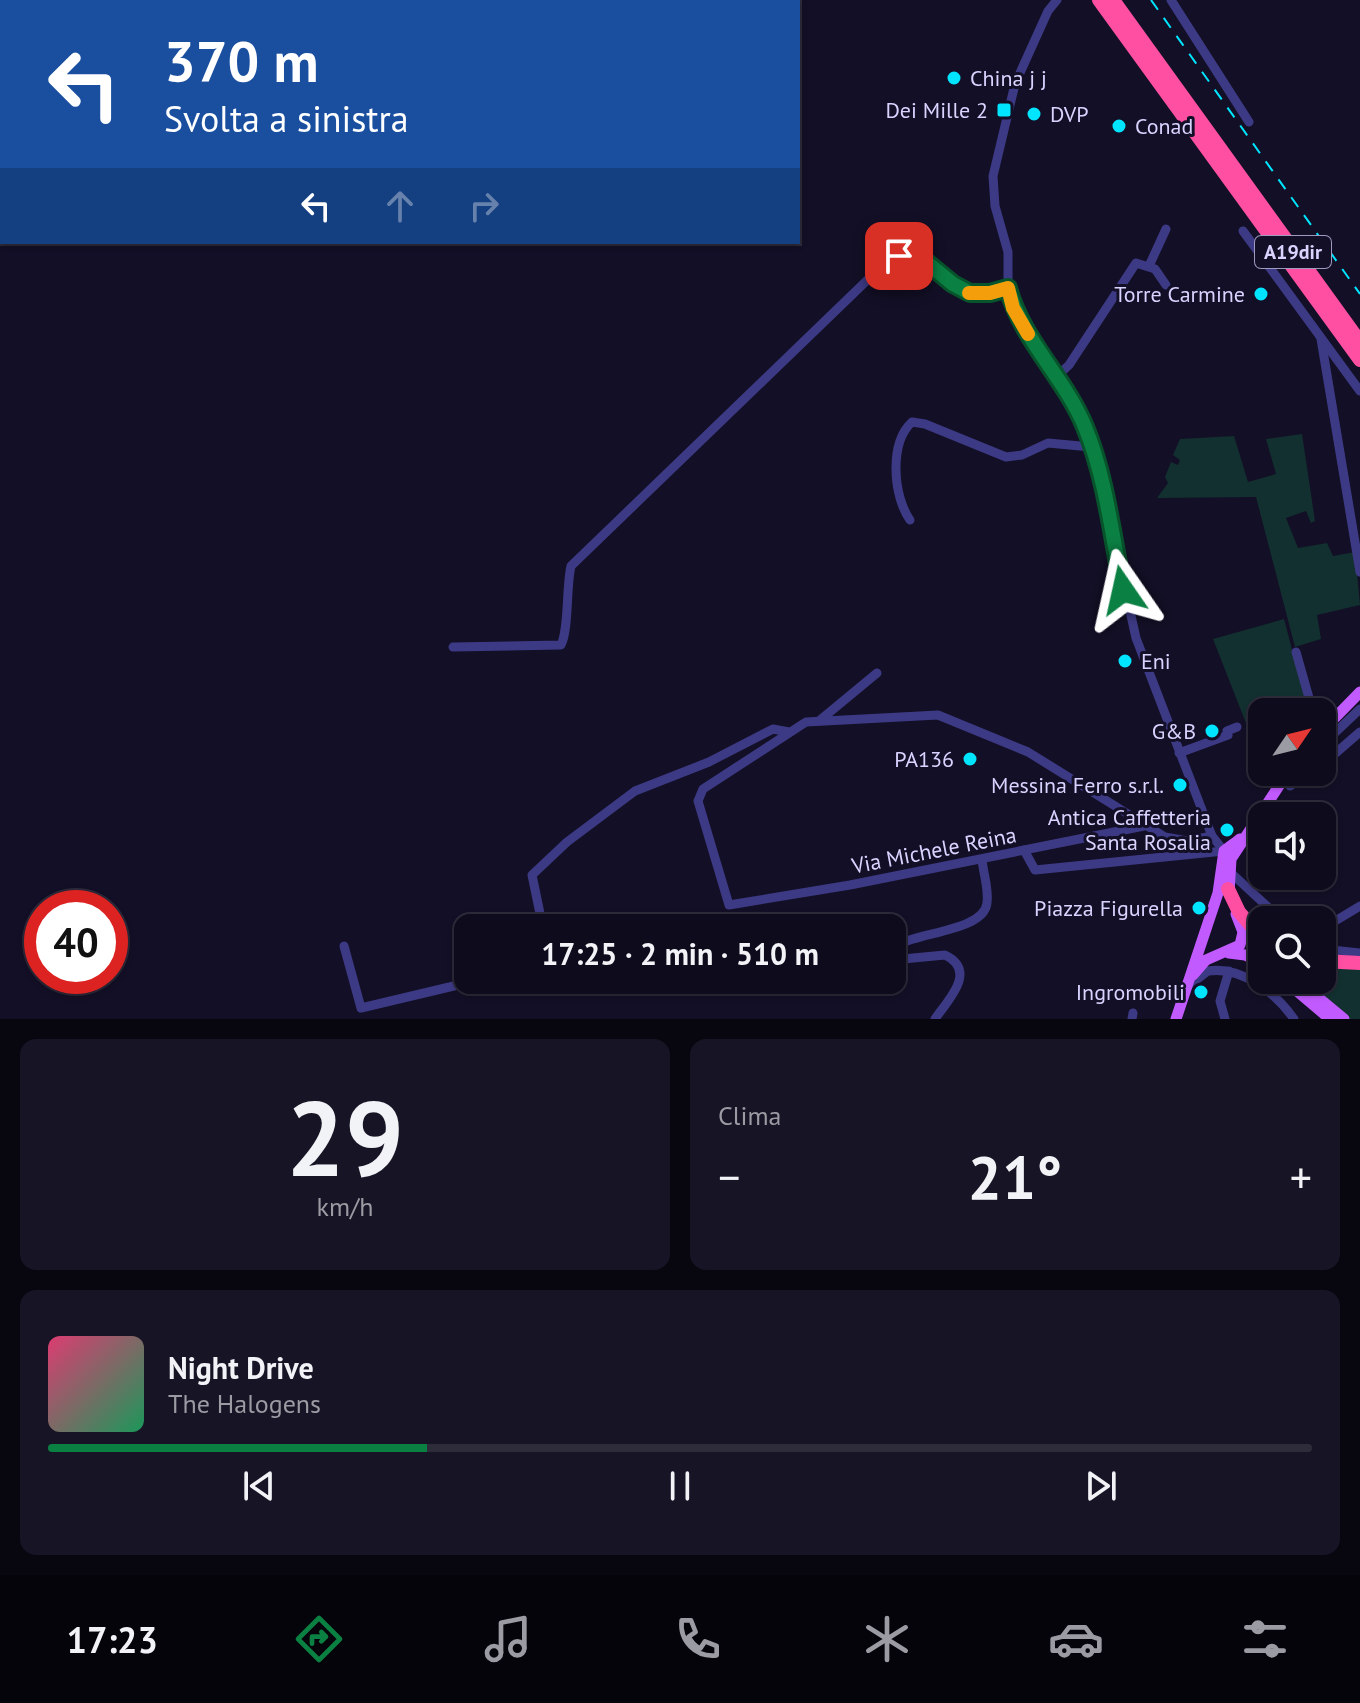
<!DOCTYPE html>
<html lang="it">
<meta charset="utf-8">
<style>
body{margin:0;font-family:"PT Sans",sans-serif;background:#171425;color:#f1f3f6;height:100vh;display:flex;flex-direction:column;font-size:30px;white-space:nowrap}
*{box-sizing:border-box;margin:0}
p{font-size:26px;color:#9b9ba3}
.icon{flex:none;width:44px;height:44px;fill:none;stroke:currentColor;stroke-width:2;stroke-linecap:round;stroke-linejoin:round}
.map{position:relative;height:1019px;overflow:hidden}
.side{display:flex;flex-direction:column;gap:20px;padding:20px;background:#08060f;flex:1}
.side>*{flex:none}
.banner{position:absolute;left:0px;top:0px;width:800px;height:244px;box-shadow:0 2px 6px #0004,0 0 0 2px #2e2b3b;background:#1a4fa0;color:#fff;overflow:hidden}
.needle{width:52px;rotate:55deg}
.buttons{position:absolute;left:1248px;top:698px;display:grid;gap:16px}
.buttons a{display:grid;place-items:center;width:88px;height:88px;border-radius:16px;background:#0e0b1c;box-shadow:0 2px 6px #0004,0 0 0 2px #2e2b3b;font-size:40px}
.speed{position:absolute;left:24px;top:890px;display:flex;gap:16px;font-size:40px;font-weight:700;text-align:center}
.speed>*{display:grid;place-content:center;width:104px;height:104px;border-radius:50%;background:#0e0b1c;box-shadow:0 2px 6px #0004,0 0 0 2px #2e2b3b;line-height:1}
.speed .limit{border:12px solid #d22;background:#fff;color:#111}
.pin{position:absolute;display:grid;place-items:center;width:68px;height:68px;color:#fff;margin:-34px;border-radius:16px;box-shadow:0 4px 12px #0006}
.me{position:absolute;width:88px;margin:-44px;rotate:349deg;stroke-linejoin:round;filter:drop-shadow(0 0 6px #0008)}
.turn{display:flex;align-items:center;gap:28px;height:168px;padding:0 32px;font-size:36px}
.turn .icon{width:104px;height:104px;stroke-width:2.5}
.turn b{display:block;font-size:56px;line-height:68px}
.lanes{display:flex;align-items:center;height:76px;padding:0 32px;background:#0003;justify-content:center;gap:40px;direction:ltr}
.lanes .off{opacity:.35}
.big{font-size:60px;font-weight:700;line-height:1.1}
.side .tile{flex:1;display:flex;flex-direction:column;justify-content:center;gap:12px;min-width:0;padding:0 28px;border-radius:16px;background:#171425}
.side .dial{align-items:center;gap:0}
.dial b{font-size:104px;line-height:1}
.song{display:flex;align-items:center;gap:24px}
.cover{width:96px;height:96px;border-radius:12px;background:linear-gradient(135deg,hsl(340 70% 55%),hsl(150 70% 35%))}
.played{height:8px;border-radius:4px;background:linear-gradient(90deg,#0b8043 30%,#2e2b3b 30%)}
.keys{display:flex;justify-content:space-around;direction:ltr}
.heat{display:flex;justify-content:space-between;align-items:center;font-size:44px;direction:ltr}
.side .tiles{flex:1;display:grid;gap:20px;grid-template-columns:1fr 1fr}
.tile:last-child{grid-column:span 2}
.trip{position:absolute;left:454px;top:914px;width:452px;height:80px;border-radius:16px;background:#0e0b1c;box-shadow:0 2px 6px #0004,0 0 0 2px #2e2b3b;font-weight:700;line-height:80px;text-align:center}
.tabs{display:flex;height:128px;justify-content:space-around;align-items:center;background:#06040b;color:#9b9ba3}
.tabs .icon{width:56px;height:56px}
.tabs .active{color:#0b8043}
.tabs b{font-size:36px;color:#f1f3f6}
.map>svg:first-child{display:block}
.green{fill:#12302f}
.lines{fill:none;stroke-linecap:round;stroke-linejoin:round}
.minor{stroke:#3d3a85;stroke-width:9}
.major{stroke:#c25bff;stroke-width:11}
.highway{stroke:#ff4fa3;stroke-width:14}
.rail{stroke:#00e5ff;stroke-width:2;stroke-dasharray:12 10;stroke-linecap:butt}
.route-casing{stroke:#07532c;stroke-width:20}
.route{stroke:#0b8043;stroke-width:14}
.slow{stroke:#f59e0b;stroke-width:14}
.poi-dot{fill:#00e5ff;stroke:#130f26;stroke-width:3}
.labels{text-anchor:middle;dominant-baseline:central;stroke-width:6;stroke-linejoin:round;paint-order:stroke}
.shield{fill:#130f26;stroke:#9e99be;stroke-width:2}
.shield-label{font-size:20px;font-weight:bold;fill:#d9d4ff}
.poi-label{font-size:22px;fill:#d9d4ff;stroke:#130f26;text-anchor:end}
.street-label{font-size:22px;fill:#d9d4ff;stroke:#130f26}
</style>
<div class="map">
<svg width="1360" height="1019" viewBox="0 0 1360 1019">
<rect width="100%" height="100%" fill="#130f26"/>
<g class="green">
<polygon points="1302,434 1315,521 1311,523 1306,511 1286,518 1298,548 1327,543 1333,556 1355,552 1360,605 1317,615 1321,639 1295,647 1256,497 1157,498 1168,483 1165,477 1171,462 1178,465 1180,460 1173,455 1180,439 1234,436 1248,482 1276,474 1266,439"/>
<polygon points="1284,619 1308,710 1262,712 1262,764 1213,639"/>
<polygon points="1322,966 1360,967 1360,1019 1350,1019 1302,980 1322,980"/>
</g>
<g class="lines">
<g class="minor">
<polyline points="1057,0 1048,11 1015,84 993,176 995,206 1008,252 1008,288 1022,325 1084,424 1101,481 1136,638 1212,836 1224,851"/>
<polyline points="1171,0 1249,122"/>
<polyline points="1243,231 1360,391"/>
<polyline points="1149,266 1166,229"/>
<polyline points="1321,339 1360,572"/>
<polyline points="1055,378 1069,365 1136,263 1155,269 1166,285"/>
<path d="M910 520C893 496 889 443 912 422L925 424 1006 457 1022 455 1048 443 1091 447"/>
<path d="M453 647 561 645C569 630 566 587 571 566L886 262C940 237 938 309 1008 288"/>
<polyline points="1296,652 1313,712"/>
<polyline points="819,721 877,673"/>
<polyline points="1322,745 1360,709"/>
<polyline points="1179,753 1228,735 1227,731 1237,727"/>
<polyline points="1322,765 1360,732"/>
<polyline points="1290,786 1311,772"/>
<polyline points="1144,826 850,885 729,905 698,801 703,789 806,722 938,715 1028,752 1165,837 1187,841 1212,836"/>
<polyline points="1024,850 1035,870 1224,851"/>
<polyline points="1229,871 1282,920"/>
<polyline points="543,928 532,875 567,842 635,791 709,762 773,729 789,732"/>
<polyline points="1322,929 1360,906"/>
<polyline points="344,946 361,1008 479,980"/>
<path d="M892 948C913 932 984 932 987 903 989 888 983 873 982 859"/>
<polyline points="1322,949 1360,953"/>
<path d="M892 960 945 955C978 971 948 1000 935 1019"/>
<path d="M1191 984 1208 971C1242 966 1276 993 1294 1019"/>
<polyline points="1132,1019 1133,1013"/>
<polyline points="1225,1019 1220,1001 1229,971"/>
</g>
<g class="major">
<polyline points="1322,731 1360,692"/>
<polyline points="1229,894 1231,859 1288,772"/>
<polyline points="1242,928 1262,951"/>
<polyline points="1229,953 1245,955 1262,964"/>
<polyline points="1193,975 1206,960 1240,945 1243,932 1236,914"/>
<polyline points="1284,980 1330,1019"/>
<polyline points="1297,980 1344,1019"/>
<polyline points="1176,1019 1218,893 1224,851 1240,839"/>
</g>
<g class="highway">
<polyline points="1099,0 1360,360"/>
<polyline points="1113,0 1360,342"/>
<polyline points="1228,889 1239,912 1261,937"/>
<polyline points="1322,961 1360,963"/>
</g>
<polyline class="rail" points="1151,0 1360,294"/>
</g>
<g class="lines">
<g class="route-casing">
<path id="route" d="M899 256H919L953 284 970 293H990L1008 288C1022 340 1065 378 1085 427 1106 478 1112 536 1123 590"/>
</g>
<use href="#route" class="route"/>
<polyline class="slow" points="969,293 990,293 1008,288 1013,308 1028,334"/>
</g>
<g class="poi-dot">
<circle cx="954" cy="78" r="8"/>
<rect x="996" y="102" width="16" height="16" rx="4"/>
<circle cx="1034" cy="114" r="8"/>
<circle cx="1119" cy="126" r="8"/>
<circle cx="1261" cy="294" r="8"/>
<circle cx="1125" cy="661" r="8"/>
<circle cx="1212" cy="731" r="8"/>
<circle cx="970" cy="759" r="8"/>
<circle cx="1180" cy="785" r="8"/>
<circle cx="1227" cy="830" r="8"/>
<circle cx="1199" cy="908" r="8"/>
<circle cx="1201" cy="992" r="8"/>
</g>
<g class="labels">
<rect class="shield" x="1255" y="236" width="76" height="32" rx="6"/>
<g class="shield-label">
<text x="1293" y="252">A19dir</text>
</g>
<g class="poi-label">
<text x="970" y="78" text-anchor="start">China j j</text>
<text x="988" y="110">Dei Mille 2</text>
<text x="1050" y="114" text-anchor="start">DVP</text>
<text x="1135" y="126" text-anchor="start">Conad</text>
<text x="1245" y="294">Torre Carmine</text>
<text x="1141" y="661" text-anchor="start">Eni</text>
<text x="1196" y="731">G&amp;B</text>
<text x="954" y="759">PA136</text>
<text x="1164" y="785">Messina Ferro s.r.l.</text>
<text x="1211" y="817">Antica Caffetteria<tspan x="1211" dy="25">Santa Rosalia</tspan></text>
<text x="1183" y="908">Piazza Figurella</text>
<text x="1185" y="992">Ingromobili</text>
</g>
<g class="street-label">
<text transform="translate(934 850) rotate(-11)">Via Michele Reina</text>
</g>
</g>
</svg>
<div class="buttons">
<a><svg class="needle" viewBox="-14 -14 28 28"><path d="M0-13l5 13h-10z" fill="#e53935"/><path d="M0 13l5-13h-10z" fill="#9b9ba3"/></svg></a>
<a><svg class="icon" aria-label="sound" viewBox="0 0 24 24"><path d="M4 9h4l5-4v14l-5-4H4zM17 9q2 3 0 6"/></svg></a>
<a><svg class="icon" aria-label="search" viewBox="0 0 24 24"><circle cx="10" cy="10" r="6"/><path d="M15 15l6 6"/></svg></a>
</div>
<div class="speed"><div class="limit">40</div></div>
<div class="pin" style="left:899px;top:256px;background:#d93025"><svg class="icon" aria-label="arrive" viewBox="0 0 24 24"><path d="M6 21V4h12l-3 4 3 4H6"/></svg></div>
<svg class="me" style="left:1123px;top:590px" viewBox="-20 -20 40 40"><path d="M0-17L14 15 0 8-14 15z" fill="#0b8043" stroke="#fff" stroke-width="4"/></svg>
<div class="trip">17:25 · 2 min · 510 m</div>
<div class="banner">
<div class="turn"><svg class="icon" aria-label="left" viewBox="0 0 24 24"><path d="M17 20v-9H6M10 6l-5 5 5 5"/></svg><div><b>370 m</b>Svolta a sinistra</div></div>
<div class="lanes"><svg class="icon" aria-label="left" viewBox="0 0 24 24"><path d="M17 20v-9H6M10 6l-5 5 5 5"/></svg><svg class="icon off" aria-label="ahead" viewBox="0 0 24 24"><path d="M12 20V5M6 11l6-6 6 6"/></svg><svg class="icon off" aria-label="right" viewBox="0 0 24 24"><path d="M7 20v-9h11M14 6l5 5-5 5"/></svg></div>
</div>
</div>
<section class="side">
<div class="tiles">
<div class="tile dial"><b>29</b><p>km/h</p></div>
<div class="tile"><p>Clima</p>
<div class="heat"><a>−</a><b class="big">21°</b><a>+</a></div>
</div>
<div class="tile">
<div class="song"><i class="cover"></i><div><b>Night Drive</b><p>The Halogens</p></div></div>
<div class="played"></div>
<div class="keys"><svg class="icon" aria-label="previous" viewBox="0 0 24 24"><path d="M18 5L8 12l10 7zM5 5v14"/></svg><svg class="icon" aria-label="pause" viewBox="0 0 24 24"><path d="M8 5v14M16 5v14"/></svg><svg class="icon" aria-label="next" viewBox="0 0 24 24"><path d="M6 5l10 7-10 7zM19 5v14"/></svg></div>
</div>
</div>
</section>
<nav class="tabs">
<b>17:23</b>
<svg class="icon active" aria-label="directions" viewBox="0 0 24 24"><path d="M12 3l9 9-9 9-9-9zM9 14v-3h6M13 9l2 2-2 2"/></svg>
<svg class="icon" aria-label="music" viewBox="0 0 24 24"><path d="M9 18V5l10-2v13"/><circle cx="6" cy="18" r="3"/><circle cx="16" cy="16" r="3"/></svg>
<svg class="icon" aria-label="phone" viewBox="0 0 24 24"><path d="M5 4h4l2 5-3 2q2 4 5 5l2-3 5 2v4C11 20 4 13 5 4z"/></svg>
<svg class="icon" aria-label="climate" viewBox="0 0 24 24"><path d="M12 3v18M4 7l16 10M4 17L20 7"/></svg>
<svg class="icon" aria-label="car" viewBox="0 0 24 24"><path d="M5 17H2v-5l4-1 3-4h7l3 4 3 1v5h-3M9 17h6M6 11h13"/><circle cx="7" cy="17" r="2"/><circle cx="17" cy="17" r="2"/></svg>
<svg class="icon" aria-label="filters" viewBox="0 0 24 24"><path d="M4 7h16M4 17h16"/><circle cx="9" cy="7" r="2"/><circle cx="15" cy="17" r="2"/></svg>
</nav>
